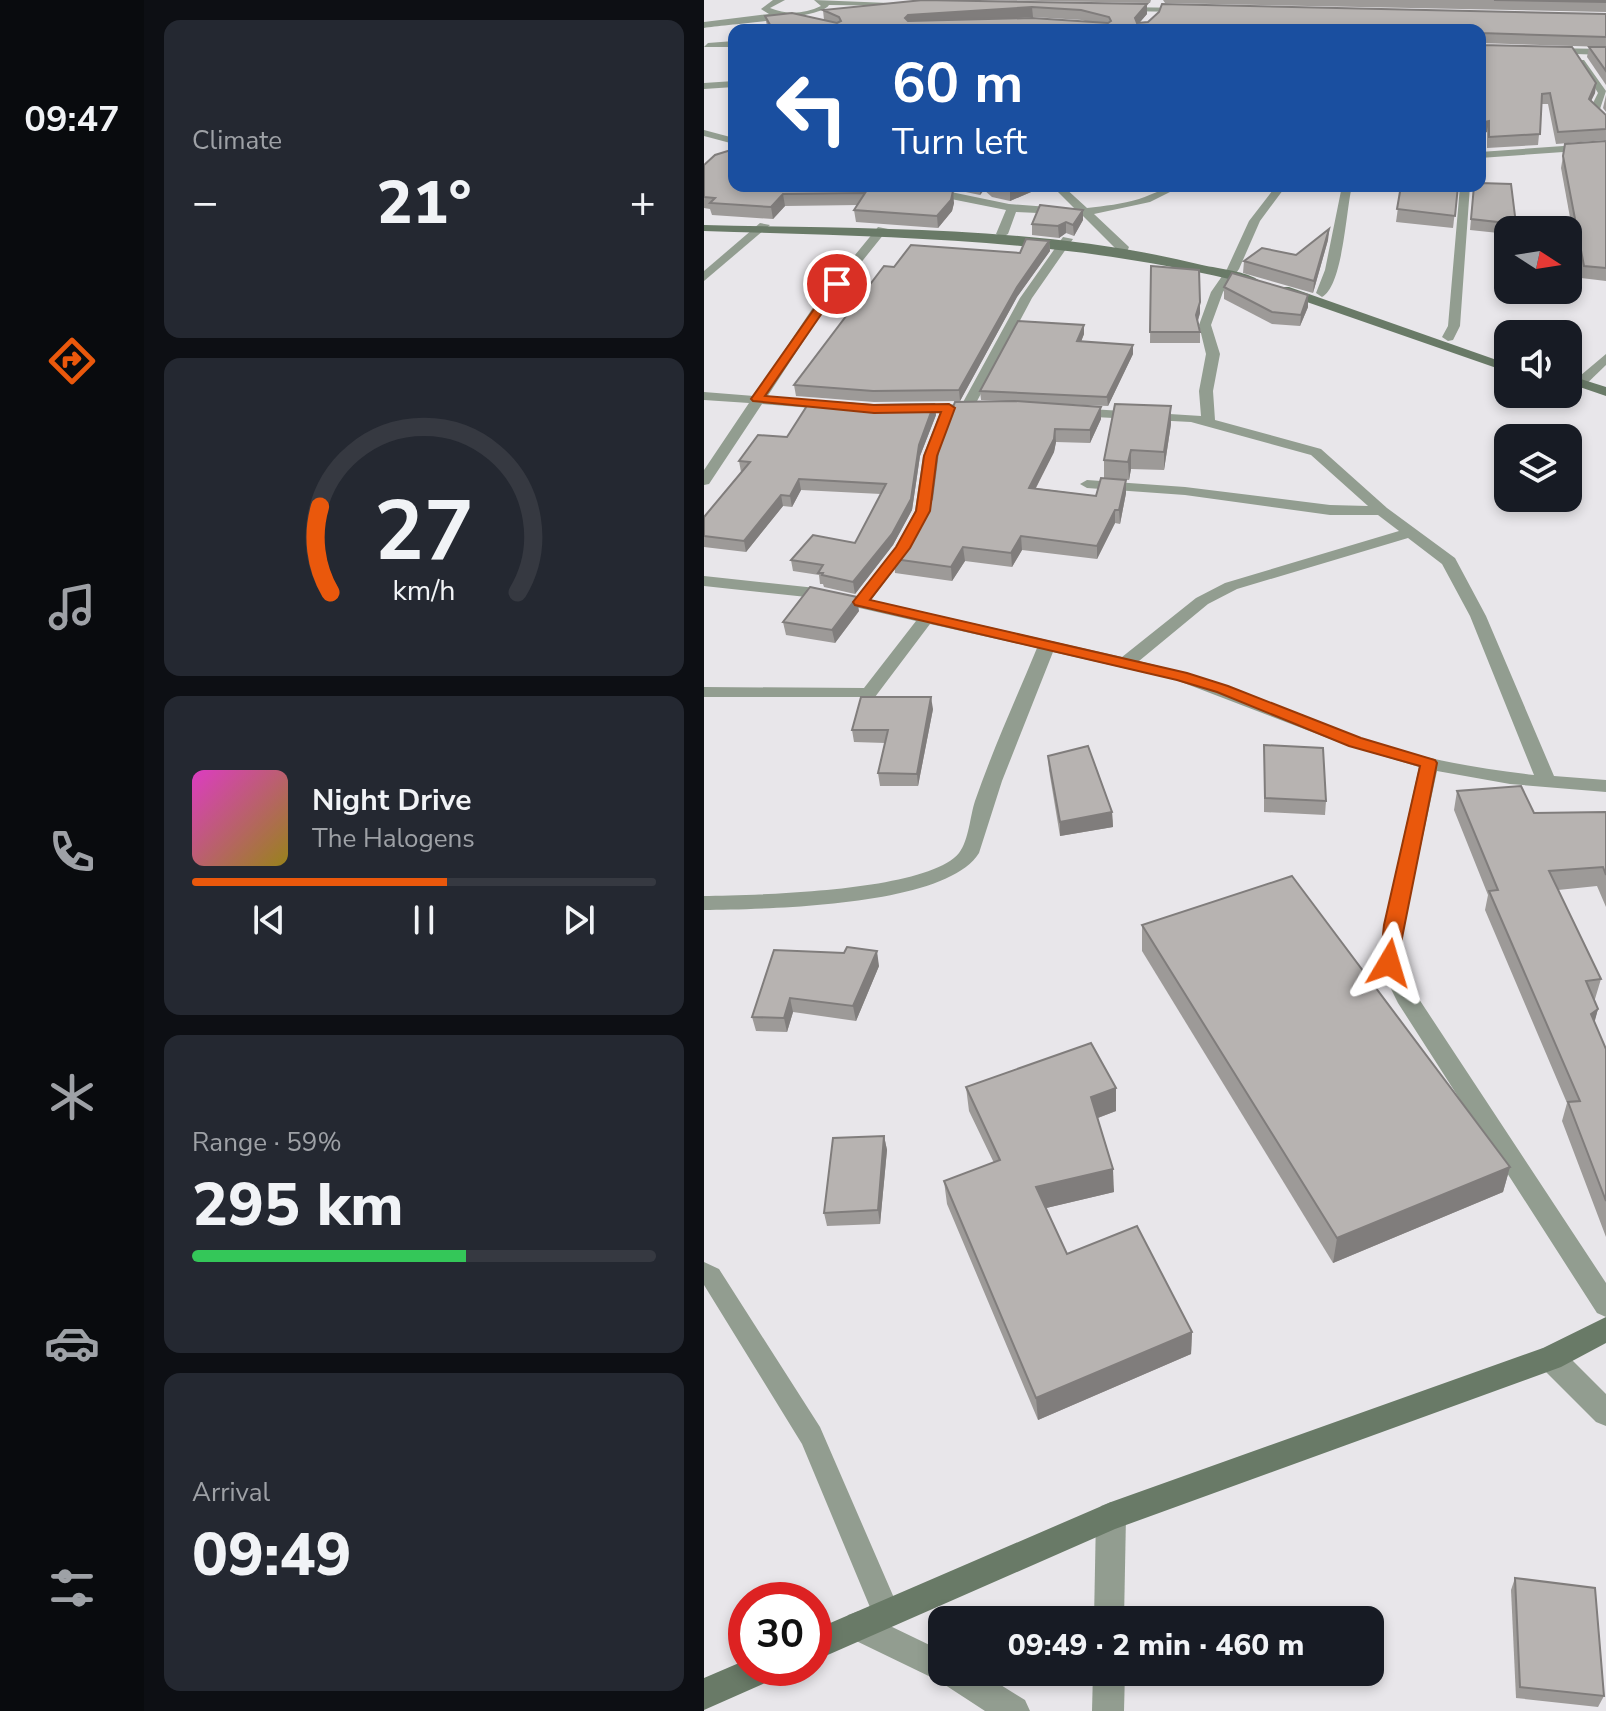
<!DOCTYPE html>
<meta charset="utf-8">
<style>
body{margin:0;font-family:"Nunito Sans",sans-serif;background:#242831;color:#f1f3f6;height:100vh;display:flex;flex-direction:column;font-size:30px;white-space:nowrap}
*{box-sizing:border-box;margin:0}
p{font-size:26px;color:#9ea1a6}
.icon{flex:none;width:44px;height:44px;fill:none;stroke:currentColor;stroke-width:2;stroke-linecap:round;stroke-linejoin:round}
.map{position:relative;flex:1;overflow:hidden}
.side{display:flex;flex-direction:column;gap:20px;padding:20px;background:#0d0f14;width:560px}
.side>*{flex:none}
.top-card{position:absolute;left:24px;top:24px;width:758px;height:168px;border-radius:16px;box-shadow:0 4px 12px #0003;background:#1a4fa0;color:#fff;overflow:hidden}
.needle{width:52px;rotate:102deg}
.controls{position:absolute;left:790px;top:216px;display:grid;gap:16px}
.controls a{display:grid;place-items:center;width:88px;height:88px;border-radius:16px;background:#171b24;box-shadow:0 4px 12px #0003;font-size:40px}
.speed{position:absolute;left:24px;top:1582px;display:flex;gap:16px;font-size:40px;font-weight:700;text-align:center}
.speed>*{display:grid;place-content:center;width:104px;height:104px;border-radius:50%;background:#171b24;box-shadow:0 4px 12px #0003;line-height:1}
.speed .limit{border:12px solid #d22;background:#fff;color:#111}
.pin{position:absolute;display:grid;place-items:center;width:68px;height:68px;color:#fff;margin:-34px;border:4px solid #fff;border-radius:50%;box-shadow:0 2px 8px #0007}
.me{position:absolute;width:88px;margin:-44px;rotate:7deg;stroke-linejoin:round;filter:drop-shadow(0 0 6px #0008)}
.turn{display:flex;align-items:center;gap:28px;height:168px;padding:0 32px;font-size:36px}
.turn .icon{width:104px;height:104px;stroke-width:2.5}
.turn b{display:block;font-size:56px;line-height:68px}
.big{font-size:60px;font-weight:800;line-height:1.1}
.side .widget{flex:1;display:flex;flex-direction:column;justify-content:center;gap:12px;min-width:0;padding:0 28px;border-radius:16px;background:#242831}
.side .dial{align-items:center;gap:0}
.dial svg{height:208px;overflow:visible;fill:none;stroke:#363941;stroke-width:7;stroke-linecap:round;text-anchor:middle}
.dial text{fill:#f1f3f6;stroke:none}
.song{display:flex;align-items:center;gap:24px}
.cover{width:96px;height:96px;border-radius:12px;background:linear-gradient(135deg,hsl(310 70% 55%),hsl(50 70% 35%))}
.played{height:8px;border-radius:4px;background:linear-gradient(90deg,#ea580c 55%,#363941 55%)}
.keys{display:flex;justify-content:space-around;direction:ltr}
.heat{display:flex;justify-content:space-between;align-items:center;font-size:44px;direction:ltr}
.charge{height:12px;border-radius:6px;background:linear-gradient(90deg,#34c759 59%,#363941 0)}
.trip{position:absolute;left:224px;top:1606px;width:456px;height:80px;border-radius:16px;background:#171b24;box-shadow:0 4px 12px #0003;font-weight:800;line-height:80px;text-align:center}
main{display:flex;flex:1;min-height:0}
.dock{display:flex;flex-direction:column;width:144px;justify-content:space-around;align-items:center;background:#090b0e;color:#9ea1a6}
.dock .icon{width:56px;height:56px}
.dock .on{color:#ea580c}
.dock b{font-size:36px;color:#f1f3f6}
.map>svg:first-child{display:block}
.lines{fill:none;stroke-linecap:round;stroke-linejoin:round}
.lane{fill:#929d90;fill-rule:evenodd}
.street{fill:#929d90;fill-rule:evenodd}
.secondary{fill:#697a67;fill-rule:evenodd}
.wall{fill:#9d9a98;fill-rule:evenodd}
.shaded-wall{fill:#807d7c}
.building{fill:#b7b3b1;stroke:#807d7c;stroke-width:2;fill-rule:evenodd}
.route{fill:#ea580c;stroke:#983908;stroke-width:2}
</style>
<main>
<nav class="dock">
<b>09:47</b>
<svg class="icon on" aria-label="directions" viewBox="0 0 24 24"><path d="M12 3l9 9-9 9-9-9zM9 14v-3h6M13 9l2 2-2 2"/></svg>
<svg class="icon" aria-label="music" viewBox="0 0 24 24"><path d="M9 18V5l10-2v13"/><circle cx="6" cy="18" r="3"/><circle cx="16" cy="16" r="3"/></svg>
<svg class="icon" aria-label="phone" viewBox="0 0 24 24"><path d="M5 4h4l2 5-3 2q2 4 5 5l2-3 5 2v4C11 20 4 13 5 4z"/></svg>
<svg class="icon" aria-label="climate" viewBox="0 0 24 24"><path d="M12 3v18M4 7l16 10M4 17L20 7"/></svg>
<svg class="icon" aria-label="car" viewBox="0 0 24 24"><path d="M5 17H2v-5l4-1 3-4h7l3 4 3 1v5h-3M9 17h6M6 11h13"/><circle cx="7" cy="17" r="2"/><circle cx="17" cy="17" r="2"/></svg>
<svg class="icon" aria-label="filters" viewBox="0 0 24 24"><path d="M4 7h16M4 17h16"/><circle cx="9" cy="7" r="2"/><circle cx="15" cy="17" r="2"/></svg>
</nav>
<section class="side">
<div class="widget"><p>Climate</p>
<div class="heat"><a>−</a><b class="big">21°</b><a>+</a></div>
</div>
<div class="widget dial"><svg viewBox="0 0 100 80">
<path d="M14 69A42 42 0 1 1 86 69"/>
<path d="M14 69A42 42 0 0 1 10 36" stroke="#ea580c"/>
<text x="50" y="56" font-size="32" font-weight="700">27</text>
<text x="50" y="72" font-size="11">km/h</text>
</svg></div>
<div class="widget">
<div class="song"><i class="cover"></i><div><b>Night Drive</b><p>The Halogens</p></div></div>
<div class="played"></div>
<div class="keys"><svg class="icon" aria-label="previous" viewBox="0 0 24 24"><path d="M18 5L8 12l10 7zM5 5v14"/></svg><svg class="icon" aria-label="pause" viewBox="0 0 24 24"><path d="M8 5v14M16 5v14"/></svg><svg class="icon" aria-label="next" viewBox="0 0 24 24"><path d="M6 5l10 7-10 7zM19 5v14"/></svg></div>
</div>
<div class="widget"><p>Range · 59%</p><b class="big">295 km</b><div class="charge"></div></div>
<div class="widget"><p>Arrival</p><b class="big">09:49</b></div>
</section>
<div class="map">
<svg width="902" height="1711" viewBox="0 0 902 1711">
<rect width="100%" height="100%" fill="#e8e6ea"/>
<g class="lines">
<polygon class="lane" points="0,1262 15,1269 116,1427 197,1614 193,1624 183,1628 173,1624 98,1444 0,1285"/>
<g class="street">
<path d="M69 0H81L66 8C83 15 100 14 117 6L110 0 210 4 206 6 125 5C117 19 24 24 0 28V22L65 14 57 9Z"/>
<polygon points="418,7 482,8 486,10 482,12 415,11"/>
<polygon points="30,41 30,47 0,47 4,43"/>
<polygon points="844,48 902,49 902,55 841,53"/>
<polygon points="874,60 880,60 902,91 896,109 902,116 902,125 886,109 894,93"/>
<polygon points="30,81 30,87 0,89 0,83"/>
<polygon points="0,130 30,138 30,144 0,136"/>
<polygon points="902,143 902,149 776,158 776,152"/>
<path d="M200 186H218L305 204 371 209 348 186H359L383 208C401 206 418 204 435 199 451 194 461 186 478 186L446 202 390 214 425 247 422 254 418 255 378 215 312 212 304 234 298 237 292 234 302 210 237 197Z"/>
<path d="M572 186H582L556 221 535 269 519 292 507 325 516 354 509 391 511 420 617 449 683 508 751 558 782 616 850 776 902 780V792L806 784 733 771 700 925 696 963 711 993 902 1283V1317L893 1313 694 1003 674 963 680 925 715 767 642 745 472 680 349 652 298 781 275 853C242 907 61 909 0 910V896C51 895 223 892 255 853 265 840 266 816 271 801 289 749 312 699 333 648L226 624 171 697H0V687L160 688 212 621 112 598 0 586V576L112 588 152 597 192 547 211 511 219 456 236 413 203 414 196 410 203 406 258 404 316 298 359 237 369 239 328 298 272 403 282 407 275 411 250 412 233 456 227 511 207 548 167 600 418 657 492 598 521 583 695 531 674 515H626L481 495 383 488 376 484 383 480 481 487 626 505 664 506 607 455 487 422 371 416 364 412 371 408 497 416 495 391 502 354 495 325 507 292 523 269 545 221ZM704 538 738 564 766 616 830 775C781 769 733 762 685 747 601 721 522 681 435 661L504 604 533 589Z"/>
<path d="M638 186H648C642 210 639 286 618 297L612 293 621 270Z"/>
<polygon points="756,186 766,186 756,326 749,340 744,341 738,337 744,326"/>
<polygon points="56,223 66,225 0,281 0,271"/>
<polygon points="174,227 184,229 123,305 63,397 132,402 139,406 132,410 58,404 5,484 0,485 0,470 45,403 0,400 0,392 50,396 114,300"/>
<polygon points="902,354 902,365 872,394 863,394 864,386"/>
<polygon points="847,1346 857,1349 902,1394 902,1426 892,1422 837,1367 834,1358 837,1349"/>
<polygon points="407,1502 417,1506 422,1516 420,1620 390,1620 392,1516 397,1506"/>
<polygon points="155,1611 238,1651 238,1672 276,1672 321,1700 326,1711 281,1711 235,1681 144,1637 140,1626 144,1615"/>
<polygon points="389,1672 421,1672 420,1711 388,1711"/>
</g>
<g class="secondary">
<path d="M0 225C165 229 337 225 498 265 516 269 542 271 556 281L550 285C364 238 190 237 0 231Z"/>
<polygon points="577,287 585,287 804,364 804,372 577,293"/>
<polygon points="864,375 902,387 902,396 864,383"/>
<polygon points="902,1317 902,1343 857,1367 411,1529 110,1661 110,1630 407,1502 839,1348"/>
<polygon points="42,1660 42,1668 75,1668 70,1679 0,1710 0,1678"/>
</g>
</g>
<g class="wall">
<path d="M219 0 443 14 435 23 902 14V47L776 43V30H65L63 26 61 16 120 20 119 10ZM329 17 378 20 384 22 303 19Z"/>
<polygon points="279,0 447,0 446,3"/>
<polygon points="459,0 902,0 902,12 461,3"/>
<polygon points="776,43 892,83 891,93 887,101 902,115 902,140 852,144 844,104 838,104 834,145 783,148 783,132 776,134"/>
<polygon points="885,47 902,47 902,85 883,57"/>
<polygon points="902,95 902,112 899,108"/>
<polygon points="902,141 902,281 877,278 857,168 861,144"/>
<polygon points="0,165 229,186 250,203 248,211 234,228 152,222 150,210 154,205 81,206 69,219 8,215 6,209 0,208"/>
<polygon points="233,186 341,186 306,201 288,197 280,190 276,195"/>
<polygon points="697,186 754,186 749,228 692,222"/>
<polygon points="770,186 812,224 811,230 804,230 804,234 766,230"/>
<polygon points="379,220 370,236 362,233 355,238 328,235 328,224"/>
<polygon points="625,229 624,240 609,293 539,273 540,261 592,255"/>
<polygon points="345,241 346,251 313,297 256,401 170,402 92,396 90,385 190,267 316,253"/>
<polygon points="447,266 496,302 496,313 494,321 496,332 496,343 446,343"/>
<polygon points="520,287 604,307 596,326 568,324 520,299"/>
<polygon points="380,325 380,334 377,341 429,354 404,406 355,404 397,407 397,419 386,443 352,442 350,452 332,488 392,496 422,493 416,524 411,523 393,559 318,550 308,567 261,561 248,581 191,573 190,559 208,536 304,401 277,400 276,391"/>
<polygon points="230,404 232,415 216,456 208,510 189,545 151,594 120,587 119,584 116,584 115,575 89,571 87,560 151,543 177,494 97,490 88,507 79,506 42,552 0,547 0,517 37,472 35,461 83,437 168,405"/>
<polygon points="467,424 460,470 427,469 425,480 400,478 400,460"/>
<polygon points="155,611 131,643 82,635 79,622"/>
<polygon points="229,709 214,786 176,786 174,773 181,743 150,742 148,730"/>
<polygon points="560,745 622,801 621,815 560,812"/>
<polygon points="344,756 408,812 409,827 356,836 345,770"/>
<polygon points="753,791 830,813 902,812 902,907 893,886 854,890 897,979 891,999 890,999 894,1009 890,1022 902,1049 902,1237 858,1121 863,1103 781,910 784,895 750,810"/>
<polygon points="438,925 806,1167 799,1192 629,1263 438,951"/>
<polygon points="70,950 175,966 152,1021 89,1012 83,1032 52,1031 48,1017"/>
<polygon points="262,1087 412,1111 394,1118 410,1192 342,1208 363,1254 488,1332 487,1354 334,1420 243,1204 240,1181 290,1163 265,1111"/>
<polygon points="180,1136 183,1150 176,1224 123,1226 120,1213"/>
<polygon points="811,1578 900,1696 894,1707 812,1698 807,1590"/>
</g>
<g class="shaded-wall">
<polygon points="443,4 443,14 431,28 431,18"/>
<polygon points="328,7 329,17 205,25 201,18 204,15"/>
<polygon points="892,83 891,93 883,109 885,99"/>
<polygon points="785,121 783,132 776,134 776,123"/>
<polygon points="276,186 279,186 280,190 276,195"/>
<polygon points="314,186 341,186 306,201 306,190"/>
<polygon points="249,191 250,203 248,211 234,228 233,216"/>
<polygon points="79,194 81,206 69,219 67,207"/>
<polygon points="379,210 379,220 370,236 369,225"/>
<polygon points="362,222 362,233 355,238 354,226"/>
<polygon points="625,229 624,240 609,293 610,281"/>
<polygon points="345,241 346,251 313,297 256,401 255,390 313,287"/>
<polygon points="604,295 604,307 596,326 597,315"/>
<polygon points="496,302 496,313 492,326 492,315"/>
<polygon points="380,325 380,334 374,350 373,341"/>
<polygon points="429,345 429,354 404,406 403,397"/>
<polygon points="230,404 232,415 216,456 208,510 189,545 151,594 149,582 215,445"/>
<polygon points="467,406 467,424 460,470 460,452"/>
<polygon points="397,407 397,419 386,443 386,430"/>
<polygon points="351,429 352,442 350,452 325,501 325,488"/>
<polygon points="427,450 427,469 425,480 424,462"/>
<polygon points="95,479 97,490 88,507 86,496"/>
<polygon points="422,480 422,493 416,524 415,510"/>
<polygon points="77,495 79,506 42,552 40,541"/>
<polygon points="411,510 411,523 393,559 393,546"/>
<polygon points="317,536 318,550 308,567 307,553"/>
<polygon points="259,547 261,561 248,581 247,567"/>
<polygon points="153,597 155,611 131,643 128,630"/>
<polygon points="227,697 229,709 214,786 213,774"/>
<polygon points="408,812 409,827 356,836 356,822"/>
<polygon points="173,951 175,966 152,1021 149,1006"/>
<polygon points="86,998 89,1012 83,1032 80,1018"/>
<polygon points="894,1009 889,1028 887,1014"/>
<polygon points="412,1088 412,1111 388,1120 387,1097"/>
<polygon points="180,1136 183,1150 176,1224 174,1210"/>
<polygon points="806,1167 799,1192 629,1263 633,1238"/>
<polygon points="409,1169 410,1192 334,1210 332,1187"/>
<polygon points="488,1332 487,1354 334,1420 332,1398"/>
</g>
<g class="building">
<path d="M219 0 443 4 431 18 433 23 444 22 455 12 458 4 902 14V37L777 33 776 37V30H173L167 26V30H69L61 16 88 13 133 23 137 21 135 17 119 10ZM328 7 377 10 405 17 407 21 404 23 328 18 204 21 201 18 204 15Z"/>
<polygon points="790,0 902,0 902,2"/>
<polygon points="776,43 777,45 868,47 892,83 885,99 902,115 902,129 854,132 846,93 838,94 836,134 785,137 785,121 776,123"/>
<polygon points="885,47 902,47 902,71"/>
<polygon points="902,141 902,268 880,266 859,156 861,144"/>
<polygon points="30,149 30,186 229,186 249,191 247,200 233,216 150,210 161,193 79,194 67,207 6,203 11,198 0,197 0,165 11,155"/>
<polygon points="776,183 807,184 812,224 767,219 770,186 776,186"/>
<polygon points="287,186 314,186 306,190"/>
<polygon points="697,186 754,186 751,216 693,209"/>
<polygon points="336,205 379,210 369,225 362,222 354,226 328,224"/>
<polygon points="625,229 610,281 540,261 558,248 592,255"/>
<polygon points="322,239 345,241 313,287 255,390 169,391 90,385 180,266 190,267 207,245 316,253"/>
<polygon points="447,266 495,270 496,302 492,315 496,332 446,332"/>
<polygon points="528,273 604,295 597,315 568,312 520,287"/>
<polygon points="314,321 380,325 373,341 429,345 403,397 276,391"/>
<polygon points="106,401 168,405 230,404 215,445 207,499 188,534 149,582 118,575 119,573 114,573 119,565 87,560 109,535 151,543 182,484 95,479 86,496 77,495 40,541 0,536 0,517 46,462 35,461 54,435 83,437"/>
<polygon points="311,401 397,407 386,430 351,429 350,439 325,488 392,496 397,478 422,480 415,510 411,510 393,546 317,536 307,553 259,547 247,567 190,559 208,536 228,499 235,444 251,402"/>
<polygon points="411,404 467,406 460,452 427,450 424,462 400,460"/>
<polygon points="106,587 153,597 128,630 79,622"/>
<polygon points="157,697 227,697 213,774 174,773 184,730 148,730"/>
<polygon points="560,745 619,748 622,801 561,798"/>
<polygon points="384,746 408,812 356,822 344,756"/>
<polygon points="817,786 830,813 902,812 902,875 899,867 845,871 897,979 882,981 894,1009 887,1014 902,1049 902,1201 864,1102 876,1101 785,891 794,890 753,791"/>
<polygon points="588,876 806,1167 633,1238 438,925"/>
<polygon points="143,947 173,951 149,1006 86,998 80,1018 48,1017 70,950 140,953"/>
<polygon points="387,1043 412,1088 387,1097 409,1169 332,1187 363,1254 433,1226 488,1332 332,1398 240,1181 296,1160 262,1087"/>
<polygon points="180,1136 174,1210 120,1213 129,1138"/>
<polygon points="811,1578 891,1588 900,1696 816,1687"/>
</g>
<polygon class="route" points="129,282 138,284 61,396 170,405 245,404 251,408 233,456 226,511 206,548 166,600 483,673 524,686 657,738 731,760 733,763 692,968 678,968 676,963 680,925 716,766 645,746 513,692 473,680 151,605 149,602 192,547 212,511 220,456 237,412 170,413 49,401 47,399"/>
</svg>
<div class="controls">
<a><svg class="needle" viewBox="-14 -14 28 28"><path d="M0-13l5 13h-10z" fill="#e53935"/><path d="M0 13l5-13h-10z" fill="#9ea1a6"/></svg></a>
<a><svg class="icon" aria-label="sound" viewBox="0 0 24 24"><path d="M4 9h4l5-4v14l-5-4H4zM17 9q2 3 0 6"/></svg></a>
<a><svg class="icon" aria-label="layers" viewBox="0 0 24 24"><path d="M12 4l9 5-9 5-9-5zM3 14l9 5 9-5"/></svg></a>
</div>
<div class="speed"><div class="limit">30</div></div>
<div class="pin" style="left:133px;top:284px;background:#d93025"><svg class="icon" aria-label="arrive" viewBox="0 0 24 24"><path d="M6 21V4h12l-3 4 3 4H6"/></svg></div>
<svg class="me" style="left:685px;top:963px" viewBox="-20 -20 40 40"><path d="M0-17L14 15 0 8-14 15z" fill="#ea580c" stroke="#fff" stroke-width="4"/></svg>
<div class="trip">09:49 · 2 min · 460 m</div>
<div class="top-card">
<div class="turn"><svg class="icon" aria-label="left" viewBox="0 0 24 24"><path d="M17 20v-9H6M10 6l-5 5 5 5"/></svg><div><b>60 m</b>Turn left</div></div>
</div>
</div>
</main>
